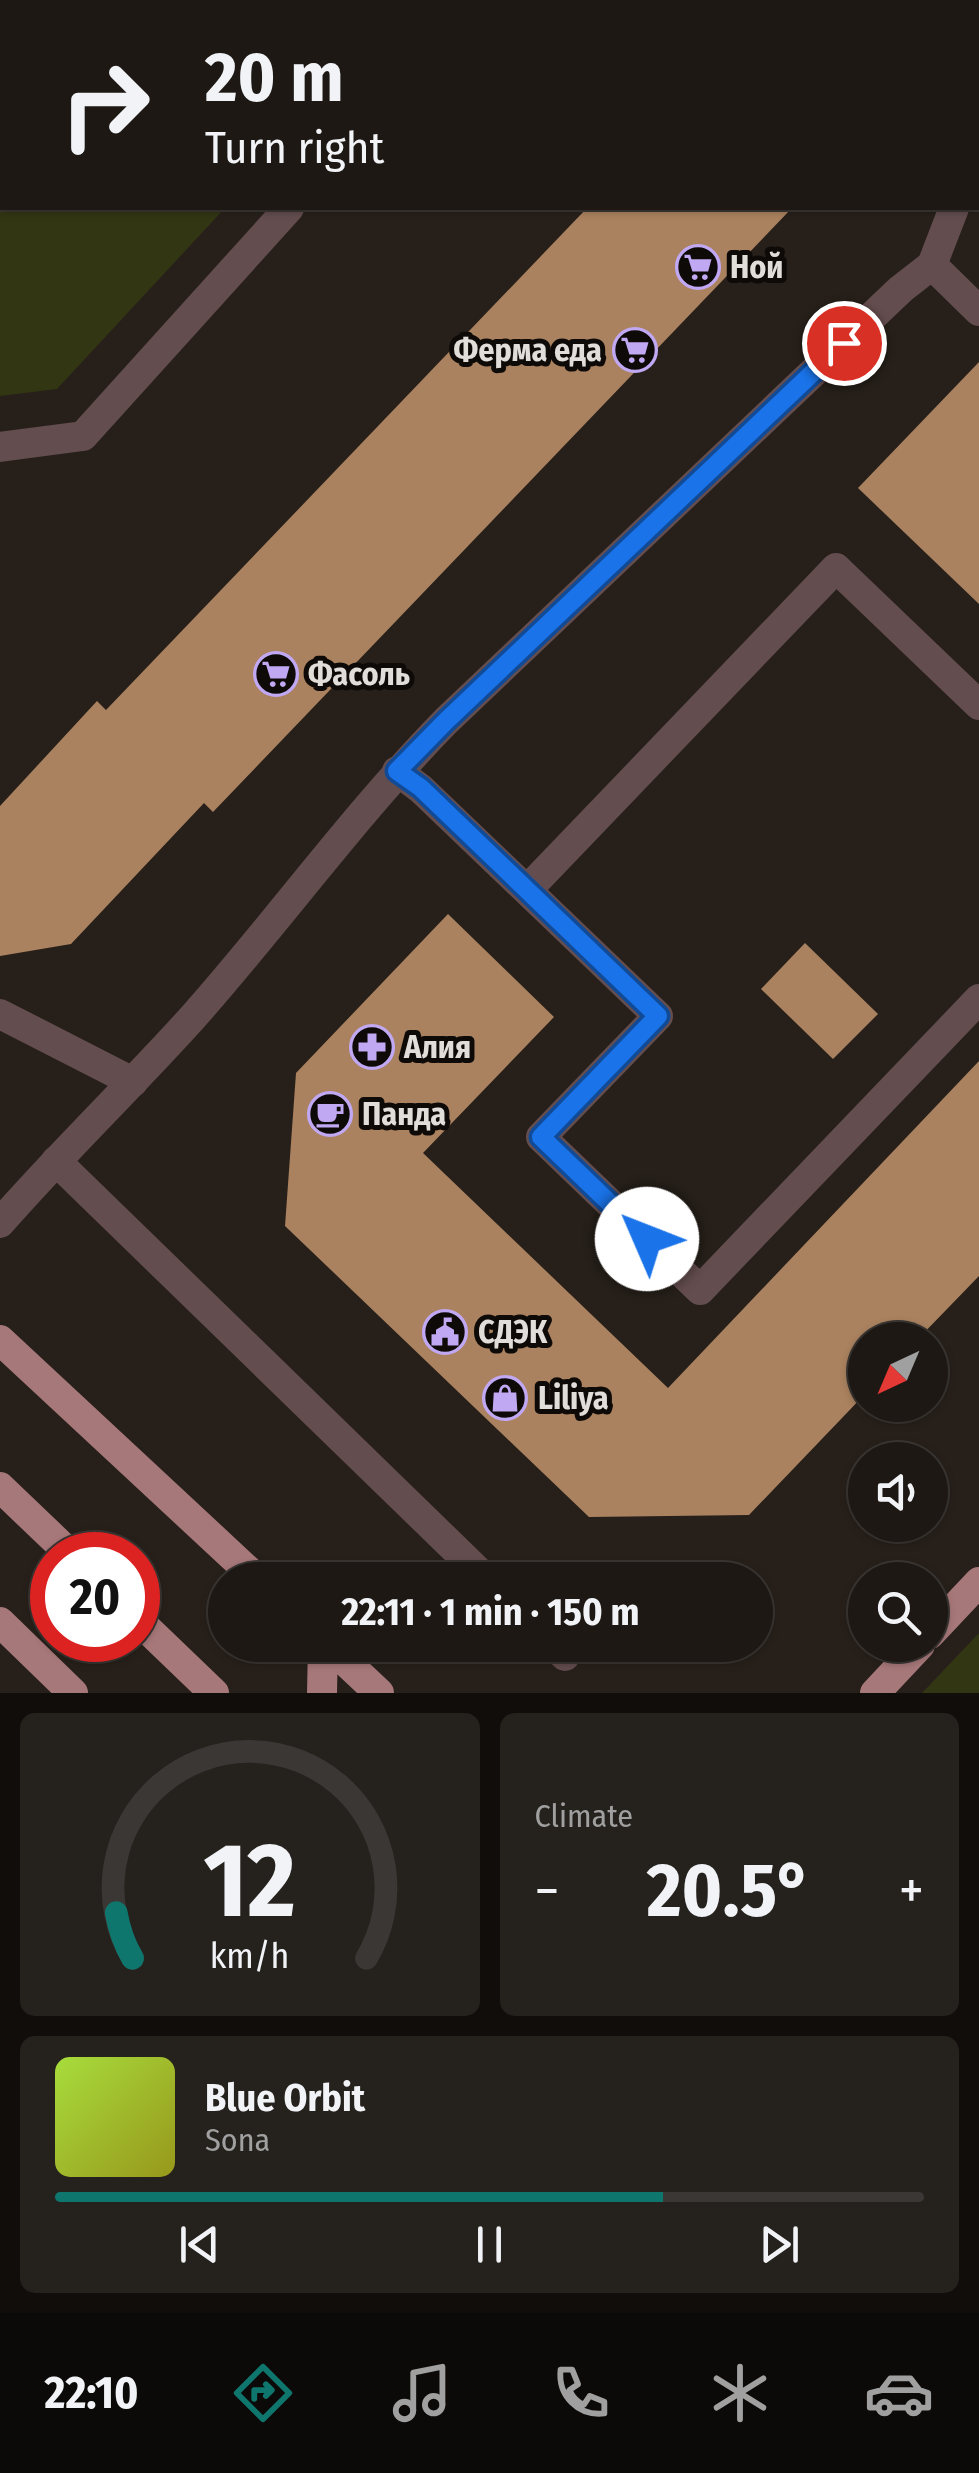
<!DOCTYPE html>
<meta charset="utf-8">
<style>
body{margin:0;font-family:"Fira Sans Condensed",sans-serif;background:#25211d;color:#f1f3f6;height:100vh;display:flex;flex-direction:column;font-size:38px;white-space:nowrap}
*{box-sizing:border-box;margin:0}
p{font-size:32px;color:#a0a0a0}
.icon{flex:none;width:55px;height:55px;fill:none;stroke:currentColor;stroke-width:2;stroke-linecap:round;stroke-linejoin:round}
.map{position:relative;height:1693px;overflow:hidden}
.sheet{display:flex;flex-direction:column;gap:20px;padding:20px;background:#100d0b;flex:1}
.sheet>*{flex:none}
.top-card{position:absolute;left:0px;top:0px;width:980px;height:210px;box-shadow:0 2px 8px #0004,0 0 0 2px #3b3734;background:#1d1814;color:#f1f3f6;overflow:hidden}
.needle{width:65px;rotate:224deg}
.controls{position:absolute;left:848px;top:1322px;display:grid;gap:20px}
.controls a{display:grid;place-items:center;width:100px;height:100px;border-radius:50%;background:#1d1814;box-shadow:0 2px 8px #0004,0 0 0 2px #3b3734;font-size:50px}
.speed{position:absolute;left:30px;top:1532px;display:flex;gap:20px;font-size:50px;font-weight:700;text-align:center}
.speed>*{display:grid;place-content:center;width:130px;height:130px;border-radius:50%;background:#1d1814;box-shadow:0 2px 8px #0004,0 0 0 2px #3b3734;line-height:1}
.speed .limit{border:15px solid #d22;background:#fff;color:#111}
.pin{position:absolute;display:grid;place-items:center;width:85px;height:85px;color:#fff;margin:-42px;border:5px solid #fff;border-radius:50%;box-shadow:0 2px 10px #0007}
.me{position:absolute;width:110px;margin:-55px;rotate:314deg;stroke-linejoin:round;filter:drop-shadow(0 0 8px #0008)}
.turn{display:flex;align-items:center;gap:35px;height:210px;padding:0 40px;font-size:45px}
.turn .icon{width:130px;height:130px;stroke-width:2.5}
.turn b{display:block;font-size:70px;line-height:85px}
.big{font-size:75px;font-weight:700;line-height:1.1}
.sheet .tile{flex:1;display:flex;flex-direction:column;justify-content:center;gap:15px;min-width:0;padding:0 35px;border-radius:15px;background:#25211d}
.sheet .dial{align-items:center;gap:0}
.dial svg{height:260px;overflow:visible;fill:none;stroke:#3b3734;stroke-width:7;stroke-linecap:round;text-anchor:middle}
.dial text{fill:#f1f3f6;stroke:none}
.song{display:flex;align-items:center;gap:30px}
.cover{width:120px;height:120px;border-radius:15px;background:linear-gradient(135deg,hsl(80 70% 55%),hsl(60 70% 35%))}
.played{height:10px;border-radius:5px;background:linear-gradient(90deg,#0f766e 70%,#3b3734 70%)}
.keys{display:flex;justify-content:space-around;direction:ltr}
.heat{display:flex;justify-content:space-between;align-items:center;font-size:55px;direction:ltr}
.sheet .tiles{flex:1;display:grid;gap:20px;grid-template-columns:1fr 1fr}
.tile:last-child{grid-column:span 2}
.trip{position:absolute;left:208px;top:1562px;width:565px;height:100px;border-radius:50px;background:#1d1814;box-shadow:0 2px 8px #0004,0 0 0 2px #3b3734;font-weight:700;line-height:100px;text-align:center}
.tabs{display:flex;height:160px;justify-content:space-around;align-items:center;background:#0c0a08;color:#a0a0a0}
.tabs .icon{width:70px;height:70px}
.tabs .on{color:#0f766e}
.tabs b{font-size:45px;color:#f1f3f6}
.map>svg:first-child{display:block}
.green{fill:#323613}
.building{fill:#aa825f}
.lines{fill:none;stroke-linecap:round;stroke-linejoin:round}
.minor{stroke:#644d4e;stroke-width:30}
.major{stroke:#a7787a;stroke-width:30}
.route-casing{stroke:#114b97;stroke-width:25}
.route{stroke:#1a73e8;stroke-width:18}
.labels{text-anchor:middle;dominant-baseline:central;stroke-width:10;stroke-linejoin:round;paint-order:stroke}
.poi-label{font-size:32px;font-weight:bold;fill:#e1ddd9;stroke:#0d0a08;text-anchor:start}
</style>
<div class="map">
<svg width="979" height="1693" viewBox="0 0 979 1693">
<rect width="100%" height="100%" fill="#27201a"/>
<g class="green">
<polygon points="0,0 286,0 288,2 2,2 2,208 225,208 57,389 0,396"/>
<polygon points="979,1633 979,1693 922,1693 924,1691"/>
</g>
<g class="building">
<polygon points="587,208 792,208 213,812 204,803 71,944 0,956 0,806 97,701 106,710"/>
<polygon points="979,362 979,604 858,488"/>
<polygon points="448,914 554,1017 423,1153 668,1388 979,1061 979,1276 917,1340 865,1340 865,1394 749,1515 589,1517 285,1226 296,1073"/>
<polygon points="805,943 878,1014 833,1059 761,989"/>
</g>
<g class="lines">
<g class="minor">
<polyline points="313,0 316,2"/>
<polyline points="858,0 861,2"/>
<polyline points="978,80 979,79"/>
<polyline points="932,265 979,311"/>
<polyline points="0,447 83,436 289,208"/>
<polyline points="397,771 421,789 658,1016 541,1137 700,1290 979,999"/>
<polyline points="527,890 836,568 979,705"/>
<polyline points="0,1014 133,1082"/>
<polyline points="56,1161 487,1580"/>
<path d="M0 1223C62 1152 130 1087 193 1017 279 920 355 814 446 721L901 289 932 265 954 208"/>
<polyline points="554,1645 565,1656"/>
</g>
<g class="major">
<polyline points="0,1340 258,1580"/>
<polyline points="0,1487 71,1555"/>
<polyline points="138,1620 214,1693"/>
<polyline points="0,1622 73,1693"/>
<polyline points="930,1634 979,1582"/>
<polyline points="328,1645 379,1693"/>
<polyline points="322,1693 323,1645"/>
<polyline points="875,1693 920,1645"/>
</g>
</g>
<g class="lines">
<g class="route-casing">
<polyline id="route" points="647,1239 541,1137 658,1016 421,788 397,771 446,721 844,343"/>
</g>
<use href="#route" class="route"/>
</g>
<defs>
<g id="supermarket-ring" transform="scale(2.25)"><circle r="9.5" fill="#0d0a08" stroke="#c1a8f3" stroke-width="1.5"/><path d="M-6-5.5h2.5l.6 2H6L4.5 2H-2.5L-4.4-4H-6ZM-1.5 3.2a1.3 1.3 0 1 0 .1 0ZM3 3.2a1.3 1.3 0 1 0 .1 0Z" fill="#c1a8f3"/></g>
<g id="pharmacy-ring" transform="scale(2.25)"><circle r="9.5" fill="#0d0a08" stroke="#c1a8f3" stroke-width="1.5"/><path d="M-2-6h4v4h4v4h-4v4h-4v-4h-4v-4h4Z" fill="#c1a8f3"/></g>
<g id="cafe-ring" transform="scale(2.25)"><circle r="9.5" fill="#0d0a08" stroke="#c1a8f3" stroke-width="1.5"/><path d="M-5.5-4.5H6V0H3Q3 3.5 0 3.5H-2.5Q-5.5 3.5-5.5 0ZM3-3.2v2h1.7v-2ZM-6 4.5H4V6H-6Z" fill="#c1a8f3"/></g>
<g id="civic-ring" transform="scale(2.25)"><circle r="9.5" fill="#0d0a08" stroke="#c1a8f3" stroke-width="1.5"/><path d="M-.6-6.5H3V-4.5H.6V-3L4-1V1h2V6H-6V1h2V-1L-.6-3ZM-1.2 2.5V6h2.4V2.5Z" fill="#c1a8f3"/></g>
<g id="shop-ring" transform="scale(2.25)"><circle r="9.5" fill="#0d0a08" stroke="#c1a8f3" stroke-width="1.5"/><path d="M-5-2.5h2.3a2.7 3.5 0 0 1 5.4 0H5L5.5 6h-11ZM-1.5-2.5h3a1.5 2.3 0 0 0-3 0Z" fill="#c1a8f3"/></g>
</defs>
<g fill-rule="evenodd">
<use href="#supermarket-ring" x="698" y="267"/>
<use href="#supermarket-ring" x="635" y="350"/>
<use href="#supermarket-ring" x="276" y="674"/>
<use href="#pharmacy-ring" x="372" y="1047"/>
<use href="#cafe-ring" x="330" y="1114"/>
<use href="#civic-ring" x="445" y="1332"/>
<use href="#shop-ring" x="505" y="1398"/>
</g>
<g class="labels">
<g class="poi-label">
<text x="730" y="267">Ной</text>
<text x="602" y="350" text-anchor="end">Ферма еда</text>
<text x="308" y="674">Фасоль</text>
<text x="404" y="1047">Алия</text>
<text x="362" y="1114">Панда</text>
<text x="478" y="1332">СДЭК</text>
<text x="538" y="1398">Liliya</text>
</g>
</g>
</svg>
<div class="controls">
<a><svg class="needle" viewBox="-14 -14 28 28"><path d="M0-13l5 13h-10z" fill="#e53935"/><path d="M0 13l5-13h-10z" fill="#a0a0a0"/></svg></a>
<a><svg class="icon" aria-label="sound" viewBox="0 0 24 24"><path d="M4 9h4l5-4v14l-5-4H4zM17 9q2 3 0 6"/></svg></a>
<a><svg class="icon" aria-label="search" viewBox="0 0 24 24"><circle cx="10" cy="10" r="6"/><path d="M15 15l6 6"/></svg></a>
</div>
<div class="speed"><div class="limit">20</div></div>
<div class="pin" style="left:844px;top:343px;background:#d93025"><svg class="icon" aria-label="arrive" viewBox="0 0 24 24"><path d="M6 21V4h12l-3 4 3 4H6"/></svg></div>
<svg class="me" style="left:647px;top:1239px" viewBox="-20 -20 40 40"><circle r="19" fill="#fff"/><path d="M0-13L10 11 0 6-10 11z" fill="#1a73e8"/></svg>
<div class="trip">22:11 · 1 min · 150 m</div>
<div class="top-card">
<div class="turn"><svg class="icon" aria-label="right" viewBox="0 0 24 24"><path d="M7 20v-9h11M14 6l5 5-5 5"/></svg><div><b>20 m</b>Turn right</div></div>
</div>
</div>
<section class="sheet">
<div class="tiles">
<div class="tile dial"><svg viewBox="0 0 100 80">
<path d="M14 69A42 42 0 1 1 86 69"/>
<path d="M14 69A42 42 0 0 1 9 55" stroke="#0f766e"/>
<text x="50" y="56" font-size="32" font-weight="700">12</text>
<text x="50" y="72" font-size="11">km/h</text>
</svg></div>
<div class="tile"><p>Climate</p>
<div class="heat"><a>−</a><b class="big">20.5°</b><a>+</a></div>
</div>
<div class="tile">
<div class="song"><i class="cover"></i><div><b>Blue Orbit</b><p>Sona</p></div></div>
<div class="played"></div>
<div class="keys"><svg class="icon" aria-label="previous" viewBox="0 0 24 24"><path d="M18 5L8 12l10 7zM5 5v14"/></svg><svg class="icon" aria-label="pause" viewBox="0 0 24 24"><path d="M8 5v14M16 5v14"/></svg><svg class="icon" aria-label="next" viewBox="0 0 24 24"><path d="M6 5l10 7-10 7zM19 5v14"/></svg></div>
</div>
</div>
</section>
<nav class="tabs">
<b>22:10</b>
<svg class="icon on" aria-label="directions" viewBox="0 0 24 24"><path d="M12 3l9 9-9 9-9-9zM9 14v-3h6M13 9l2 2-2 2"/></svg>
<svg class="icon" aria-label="music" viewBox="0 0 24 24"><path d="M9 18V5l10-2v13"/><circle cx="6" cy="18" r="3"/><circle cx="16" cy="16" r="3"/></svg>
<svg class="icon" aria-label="phone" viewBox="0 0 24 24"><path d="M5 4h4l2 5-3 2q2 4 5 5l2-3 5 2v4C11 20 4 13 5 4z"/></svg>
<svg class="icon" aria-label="climate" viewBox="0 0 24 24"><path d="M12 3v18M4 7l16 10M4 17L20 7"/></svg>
<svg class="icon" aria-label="car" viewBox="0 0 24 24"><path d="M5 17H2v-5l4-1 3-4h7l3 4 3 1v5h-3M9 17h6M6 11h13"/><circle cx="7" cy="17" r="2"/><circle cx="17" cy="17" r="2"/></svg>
</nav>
